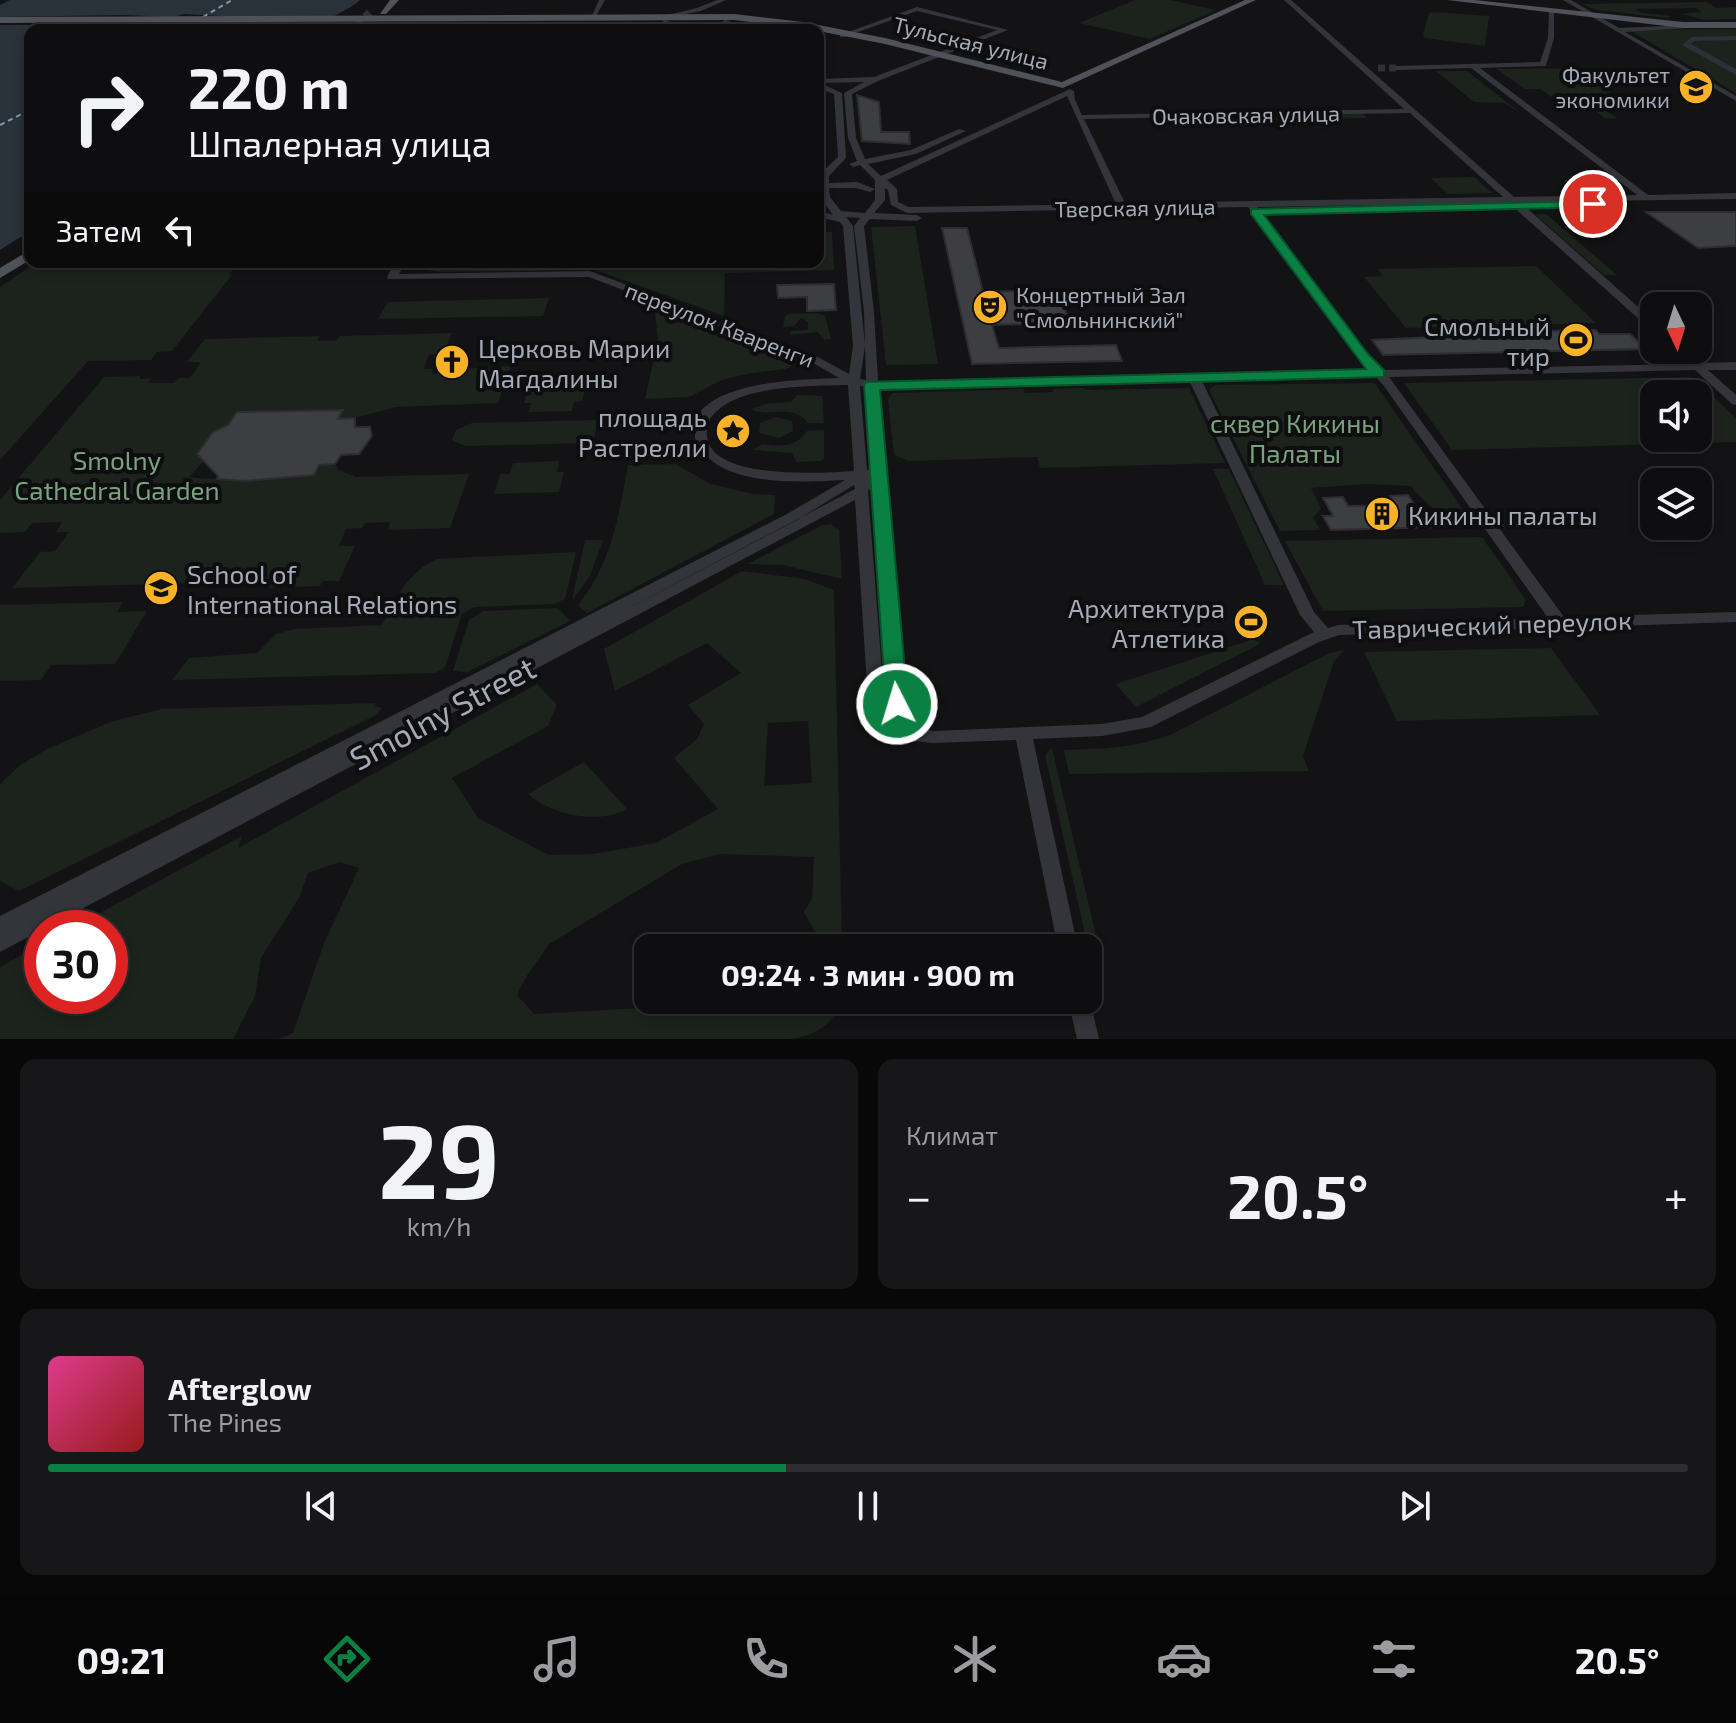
<!DOCTYPE html>
<html lang="ru">
<meta charset="utf-8">
<style>
body{margin:0;font-family:"Exo 2",sans-serif;background:#171719;color:#f1f3f6;height:100vh;display:flex;flex-direction:column;font-size:30px;white-space:nowrap}
*{box-sizing:border-box;margin:0}
p{font-size:26px;color:#9b9c9f}
.icon{flex:none;width:44px;height:44px;fill:none;stroke:currentColor;stroke-width:2;stroke-linecap:round;stroke-linejoin:round}
.map{position:relative;height:1039px;overflow:hidden}
.drawer{display:flex;flex-direction:column;gap:20px;padding:20px;background:#080809;flex:1}
.drawer>*{flex:none}
.hud{position:absolute;left:24px;top:24px;width:800px;height:244px;border-radius:16px;box-shadow:0 4px 12px #0003,0 0 0 2px #2e2e30;background:#0e0e10;color:#f1f3f6;overflow:hidden}
.needle{width:52px;rotate:176deg}
.controls{position:absolute;left:1640px;top:292px;display:grid;gap:16px}
.controls a{display:grid;place-items:center;width:72px;height:72px;border-radius:16px;background:#0e0e10;box-shadow:0 4px 12px #0003,0 0 0 2px #2e2e30;font-size:40px}
.speed{position:absolute;left:24px;top:910px;display:flex;gap:16px;font-size:40px;font-weight:700;text-align:center}
.speed>*{display:grid;place-content:center;width:104px;height:104px;border-radius:50%;background:#0e0e10;box-shadow:0 4px 12px #0003,0 0 0 2px #2e2e30;line-height:1}
.speed .limit{border:12px solid #d22;background:#fff;color:#111}
.pin{position:absolute;display:grid;place-items:center;width:68px;height:68px;color:#fff;margin:-34px;border:4px solid #fff;border-radius:50%;box-shadow:0 2px 8px #0007}
.me{position:absolute;width:88px;margin:-44px;rotate:355deg;stroke-linejoin:round;filter:drop-shadow(0 0 6px #0008)}
.turn{display:flex;align-items:center;gap:28px;height:168px;padding:0 32px;font-size:36px}
.turn .icon{width:104px;height:104px;stroke-width:2.5}
.turn b{display:block;font-size:56px;line-height:68px}
.then{display:flex;align-items:center;height:76px;padding:0 32px;background:#0003;gap:16px;font-size:30px}
.big{font-size:60px;font-weight:700;line-height:1.1}
.drawer .tile{flex:1;display:flex;flex-direction:column;justify-content:center;gap:12px;min-width:0;padding:0 28px;border-radius:16px;background:#171719}
.drawer .dial{align-items:center;gap:0}
.dial b{font-size:104px;line-height:1}
.song{display:flex;align-items:center;gap:24px}
.cover{width:96px;height:96px;border-radius:12px;background:linear-gradient(135deg,hsl(330 70% 55%),hsl(0 70% 35%))}
.played{height:8px;border-radius:4px;background:linear-gradient(90deg,#0b8043 45%,#2e2e30 45%)}
.keys{display:flex;justify-content:space-around;direction:ltr}
.heat{display:flex;justify-content:space-between;align-items:center;font-size:44px;direction:ltr}
.drawer .tiles{flex:1;display:grid;gap:20px;grid-template-columns:1fr 1fr}
.tile:last-child{grid-column:span 2}
.trip{position:absolute;left:634px;top:934px;width:468px;height:80px;border-radius:16px;background:#0e0e10;box-shadow:0 4px 12px #0003,0 0 0 2px #2e2e30;font-weight:700;line-height:80px;text-align:center}
.menu{display:flex;height:128px;justify-content:space-around;align-items:center;background:#060606;color:#9b9c9f}
.menu .icon{width:56px;height:56px}
.menu .current{color:#0b8043}
.menu b{font-size:36px;color:#f1f3f6}
.map>svg:first-child{display:block}
.green{fill:#1b231c;fill-rule:evenodd}
.water{fill:#293239}
.pier{fill:#131315}
.lines{fill:none;stroke-linecap:round;stroke-linejoin:round}
.canal{fill:#293239;fill-rule:evenodd}
.ferry{stroke:#7a98b3;stroke-width:2;stroke-dasharray:5 4;stroke-linecap:butt}
.building{fill:#3d3e42;stroke:#2d2d31;stroke-width:2}
.minor-tunnel{stroke:#303135;stroke-width:7;stroke-dasharray:7 4;stroke-linecap:butt}
.major-tunnel{stroke:#303135;stroke-width:9;stroke-dasharray:9 5;stroke-linecap:butt}
.minor{fill:#34353a;fill-rule:evenodd}
.major{fill:#505259;fill-rule:evenodd}
.route{fill:#0b8043;stroke:#07532c;stroke-width:2}
.labels{text-anchor:middle;dominant-baseline:central;stroke-width:8;stroke-linejoin:round;paint-order:stroke}
.far-street-label{font-size:22px;fill:#a4aab6;stroke:#0e0e10}
.far-poi-label{font-size:22px;fill:#a4aab6;stroke:#0e0e10;text-anchor:end}
.poi-label{font-size:26px;fill:#a4aab6;stroke:#0e0e10;text-anchor:end}
.park-label{font-size:26px;fill:#7aa27d;stroke:#0e0e10}
.street-label{font-size:26px;fill:#a4aab6;stroke:#0e0e10}
.near-street-label{font-size:32px;fill:#a4aab6;stroke:#0e0e10}
</style>
<div class="map">
<svg width="1736" height="1039" viewBox="0 0 1736 1039">
<rect width="100%" height="100%" fill="#131315"/>
<g class="green">
<polygon points="1135,0 1170,0 1216,10 1150,39 1079,23"/>
<polygon points="1706,2 1717,8 1736,7 1736,19 1705,20 1683,14 1702,12 1695,8 1635,9 1642,13 1672,16 1667,18 1596,10 1582,4"/>
<polygon points="1432,12 1489,16 1485,46 1425,38 1423,35 1429,13"/>
<polygon points="1736,29 1736,93 1629,30 1632,30"/>
<polygon points="1576,68 1622,100 1591,101 1618,119 1605,118 1587,105 1563,105 1540,89 1525,89 1497,69"/>
<polygon points="1436,71 1467,71 1523,115 1505,103 1474,102"/>
<polygon points="1363,114 1367,118 1192,121 1190,117"/>
<polygon points="1474,177 1492,193 1448,194 1431,178"/>
<polygon points="1535,214 1546,214 1617,275 1604,275"/>
<polygon points="818,223 824,224 825,232 832,232 834,270 725,273 724,316 595,270 442,272 426,270 418,265 418,262 818,262"/>
<polygon points="915,226 938,364 886,365 871,227"/>
<polygon points="37,262 239,262 229,274 232,275 172,351 157,352 151,360 88,361 0,460 0,287"/>
<polygon points="1536,266 1596,323 1406,328 1364,277 1383,276 1378,269"/>
<polygon points="549,298 543,316 378,319 388,302"/>
<polygon points="654,303 799,359 801,362 785,369 751,373 722,380 689,397 645,399 658,340"/>
<polygon points="789,314 817,313 825,316 831,339 824,340 818,332 791,335 790,331 808,330 808,322 801,318 794,326 783,327 785,316"/>
<path d="M452 333 443 354 429 355 423 369H433L432 374 461 373 463 369 511 366 498 403 396 407 355 418 223 428 213 432 197 454 206 459 189 477C229 482 272 476 314 475L319 465 335 464 339 470 356 477 469 474 450 528 388 530 390 522 365 523 362 528 346 529 339 546H355L339 581H323L320 586 264 588 267 581 12 588 40 552 55 551 69 532H56L62 522 32 523 25 532 0 533V500L104 377 141 376 139 379 151 378 148 383H174L178 378H190L201 362H187L205 339 320 336 317 341H336L340 336Z"/>
<path d="M1692 377 1736 418V442L1452 450 1404 383ZM1698 394V438H1654V394Z"/>
<path d="M1373 383 1376 385 1475 527 1450 528C1439 511 1423 502 1411 486L1366 484 1311 488 1321 509 1313 517 1320 530 1280 531 1209 390 1215 385Z"/>
<polygon points="586,385 582,401 574,402 572,411 529,412 531,403 524,403 529,386"/>
<polygon points="1081,388 1091,390 1189,388 1225,463 1040,468 1037,457 909,461 894,455 888,399 893,393 1023,389 1025,393 1053,392 1053,389"/>
<path d="M797 395 822 396 824 423H808C791 402 770 419 751 409L769 403 791 402Z"/>
<polygon points="775,417 792,421 793,431 779,438 759,433 760,423"/>
<polygon points="598,420 593,443 465,446 452,440 456,430 472,423"/>
<path d="M824 430V458L821 461 796 462 792 453 753 450 762 444C778 447 798 447 807 431Z"/>
<polygon points="559,461 557,472 564,472 559,492 494,494 500,474 510,474 513,463"/>
<path d="M675 464 711 484 753 494 775 495 774 514 587 613 578 605C611 565 619 515 628 465Z"/>
<polygon points="1213,469 1229,469 1284,585 1265,585"/>
<polygon points="831,524 839,530 842,579 783,565 748,564 822,525"/>
<polygon points="1482,537 1526,600 1523,607 1323,611 1285,541"/>
<polygon points="585,540 603,540 590,576 572,600"/>
<path d="M576 552 565 599 554 604 474 607 462 614 445 667 436 673 172 680 189 658 257 653 276 634 294 629 382 625C397 598 407 572 437 559Z"/>
<path d="M742 571 805 579 834 590 842 948H818L815 932 804 912 812 898 814 857 720 854 682 864 549 944 526 977 517 995 534 1014 780 1000H843C834 1023 816 1036 791 1039H278L293 1033 324 943 359 868 340 862 308 873 300 896 261 958 255 996 233 1039H0V967L42 944V996H110V928H72L242 836 238 848 537 684 557 705 548 726 452 778 478 818 549 855 593 854 656 843 718 809 674 758 697 739 704 724 688 705 741 673 707 643 615 691 604 649ZM808 721 812 783 764 786 768 723Z"/>
<polygon points="123,602 117,612 147,611 115,664 51,665 41,680 0,681 0,605"/>
<polygon points="558,608 570,621 467,672 453,671 469,620 483,611"/>
<polygon points="1254,639 1260,644 1136,707 1116,684"/>
<polygon points="1551,648 1600,715 1397,721 1364,652"/>
<path d="M1344 650 1334 661 1303 756 1309 771 1069 774 1064 750C1102 749 1136 748 1172 734L1329 653Z"/>
<polygon points="376,703 375,706 382,708 376,715 19,891 0,881 0,784 19,766 47,749 113,721 162,709"/>
<polygon points="1052,748 1100,953 1090,954 1087,943 1045,755"/>
<path d="M584 762 627 809C598 825 552 815 528 794Z"/>
</g>
<path class="water" d="M10 0H360C348 11 334 14 322 24L329 25 323 30H30V231L0 250V5Z"/>
<polygon class="pier" points="183,14 331,22 333,24 0,25 0,17 123,15 175,17"/>
<g class="lines">
<polygon class="canal" points="1736,36 1736,40 1694,41 1691,44 1736,69 1736,75 1682,45 1692,37"/>
<g class="ferry">
<polyline points="203,17 232,0"/>
<polyline points="181,30 194,22"/>
<polyline points="0,125 30,110"/>
</g>
</g>
<g class="building">
<polygon points="857,95 879,102 881,132 909,132 910,144 862,141"/>
<polygon points="1646,212 1736,212 1736,246 1698,248"/>
<polygon points="942,228 967,228 983,292 1058,290 1070,323 992,325 999,348 1116,345 1122,361 972,364"/>
<polygon points="834,284 836,310 807,311 807,297 778,298 777,285"/>
<polygon points="1596,330 1599,334 1630,334 1647,349 1383,355 1372,340 1478,335 1476,332"/>
<polygon points="343,410 338,419 355,418 355,427 370,427 372,436 359,454 341,455 335,464 319,465 314,475 245,481 217,479 218,476 197,454 213,432 228,425 237,412"/>
<polygon points="1408,495 1420,513 1431,512 1441,527 1331,530 1323,516 1333,516 1323,498 1343,497 1348,506 1396,505 1390,496"/>
</g>
<g class="lines">
<polyline class="minor-tunnel" points="1378,68 1396,68"/>
<polyline class="major-tunnel" points="355,27 370,13"/>
<g class="minor">
<polygon points="599,0 605,0 595,18 591,18"/>
<polygon points="717,0 726,0 701,11 666,18 663,16 697,8"/>
<path d="M1284 0H1291L1514 197 1637 195 1471 68 1396 70 1392 68 1396 66 1540 62 1548 38 1549 11 1554 10V38L1546 66 1480 68 1648 195 1736 193V199L1520 202 1654 321V330L1650 329 1509 203 1257 207 1367 356 1382 370 1687 364 1673 350H1686L1701 363 1736 362V370H1708L1736 395V405L1732 404 1695 370 1389 377 1564 617 1736 612V622L1339 635 1319 642 1151 727 1102 736 1033 739 1078 948H1058L1016 740 933 743 904 740 883 733 874 721 867 685 855 500 0 952V916L787 514 845 480C801 482 714 489 695 438 695 433 694 424 696 419 713 381 805 379 839 378L808 360 589 277 388 279 387 277 395 262H405L399 274 590 271 816 356 849 374 853 346 843 226 840 222 818 217V211L833 215 820 197 818 183H820L821 173 838 157 834 94 818 88V79L874 77 997 30 917 11 844 37H840V35L917 7 1008 30 878 81 852 94 856 138 865 159 911 150 959 129 966 131 916 154 868 164 881 176 1070 89 1074 91 1075 100 1082 115 1404 109ZM864 82 844 93 848 138 857 161 849 164 853 167 860 165 875 180V200L865 213 841 211 830 197 829 188H856L870 192 875 189 857 182 829 183V176L846 158 842 93 820 83ZM1067 96 1116 204 909 207 898 202 897 189 887 180ZM1410 113 1503 197 1125 203 1084 119ZM885 188 888 190 891 205 907 213 1118 209 1122 215 1125 216 1130 213 1128 209 1248 207 1359 360 1369 371 878 381 874 312 864 226 870 219 917 221 922 218 917 215 874 213 885 200ZM846 217 860 218 854 226 864 312 865 345 853 226ZM865 346 866 380 860 379ZM1376 377 1384 386 1548 618 1338 625 1328 628 1314 612 1202 381ZM1190 382 1300 615 1314 632 1142 717 1102 724 933 731 899 725 905 704 878 388ZM848 385 854 471C824 473 713 481 707 437 706 426 709 417 718 410 745 385 812 386 848 385ZM860 386 866 387 872 470H867ZM854 485 855 489 604 621 797 520ZM873 487 889 704 887 709 883 685 868 491Z"/>
<polygon points="1563,0 1571,0 1619,28 1690,25 1688,28 1625,32 1736,96 1736,101"/>
<polygon points="664,20 695,29 696,30 685,30 662,23"/>
<polygon points="725,20 730,21 716,30 708,30"/>
<polygon points="1088,997 1090,1000 1099,1039 1077,1039 1068,1000 1088,1000"/>
</g>
<g class="major">
<polygon points="390,0 399,0 386,14 380,14"/>
<polygon points="1245,0 1256,0 1063,88 885,44 803,28 734,20 0,23 0,17 734,14 803,22 885,38 1062,82"/>
<polygon points="1447,0 1474,0 1683,22 1736,22 1736,28 1683,28"/>
<polygon points="30,250 30,260 0,278 0,268"/>
</g>
</g>
<polygon class="route" points="1593,201 1598,202 1598,207 1264,215 1368,354 1384,370 1384,377 880,390 908,704 905,709 890,709 886,704 864,385 866,382 1366,369 1251,214 1251,209"/>
<defs>
<g id="university-disc" transform="scale(1.8)"><circle r="9.5" fill="#f8b228" stroke="#0e0e10"/><path d="M0-5L7-2L0 1L-7-2ZM-4 1L0 2.5L4 1V4Q0 6-4 4Z" fill="#111"/></g>
<g id="theatre-disc" transform="scale(1.8)"><circle r="9.5" fill="#f8b228" stroke="#0e0e10"/><path d="M-5-5.5Q0-4 5-5.5V0Q5 5 0 6Q-5 5-5 0ZM-3.3-2.5H-1v1.5H-3.3ZM1-2.5H3.3v1.5H1ZM-2.8 1Q0 5.5 2.8 1Z" fill="#111"/></g>
<g id="stadium-disc" transform="scale(1.8)"><circle r="9.5" fill="#f8b228" stroke="#0e0e10"/><path d="M0-5a6.5 5 0 1 0 0 10a6.5 5 0 1 0 0-10ZM-3.5-1.8h7v3.6h-7Z" fill="#111"/></g>
<g id="church-disc" transform="scale(1.8)"><circle r="9.5" fill="#f8b228" stroke="#0e0e10"/><path d="M-1.2-6h2.4v3.5h3.3v2.4h-3.3V6h-2.4V-.1h-3.3v-2.4h3.3Z" fill="#111"/></g>
<g id="sight-disc" transform="scale(1.8)"><circle r="9.5" fill="#f8b228" stroke="#0e0e10"/><path d="M0-6L1.8-2.2L6-1.7L2.9 1.2L3.7 5.4L0 3.3L-3.7 5.4L-2.9 1.2L-6-1.7L-1.8-2.2Z" fill="#111"/></g>
<g id="building-disc" transform="scale(1.8)"><circle r="9.5" fill="#f8b228" stroke="#0e0e10"/><path d="M-4-6H4V6H1V3H-1V6H-4ZM-2.5-4.3h1.7v1.8h-1.7ZM.8-4.3h1.7v1.8H.8ZM-2.5-1h1.7V.8h-1.7ZM.8-1h1.7V.8H.8Z" fill="#111"/></g>
</defs>
<g fill-rule="evenodd">
<use href="#university-disc" x="1696" y="87"/>
<use href="#theatre-disc" x="990" y="307"/>
<use href="#stadium-disc" x="1576" y="340"/>
<use href="#church-disc" x="452" y="362"/>
<use href="#sight-disc" x="733" y="431"/>
<use href="#building-disc" x="1382" y="514"/>
<use href="#university-disc" x="161" y="588"/>
<use href="#stadium-disc" x="1251" y="622"/>
</g>
<g class="labels">
<g class="far-street-label">
<text transform="translate(971 42) rotate(14)">Тульская улица</text>
<text transform="translate(1246 114) rotate(-1)">Очаковская улица</text>
<text transform="translate(1135 207) rotate(-1)">Тверская улица</text>
<text transform="translate(720 324) rotate(21)">переулок Кваренги</text>
</g>
<g class="far-poi-label">
<text x="1670" y="74">Факультет<tspan x="1670" dy="25">экономики</tspan></text>
<text x="1016" y="294" text-anchor="start">Концертный Зал<tspan x="1016" dy="25">"Смольнинский"</tspan></text>
</g>
<g class="poi-label">
<text x="1550" y="325">Смольный<tspan x="1550" dy="30">тир</tspan></text>
<text x="478" y="347" text-anchor="start">Церковь Марии<tspan x="478" dy="30">Магдалины</tspan></text>
<text x="707" y="416">площадь<tspan x="707" dy="30">Растрелли</tspan></text>
<text x="1408" y="514" text-anchor="start">Кикины палаты</text>
<text x="187" y="573" text-anchor="start">School of<tspan x="187" dy="30">International Relations</tspan></text>
<text x="1225" y="607">Архитектура<tspan x="1225" dy="30">Атлетика</tspan></text>
</g>
<g class="park-label">
<text x="1295" y="422">сквер Кикины<tspan x="1295" dy="30">Палаты</tspan></text>
<text x="117" y="459">Smolny<tspan x="117" dy="30">Cathedral Garden</tspan></text>
</g>
<g class="street-label">
<text transform="translate(1492 624) rotate(-2)">Таврический переулок</text>
</g>
<g class="near-street-label">
<text transform="translate(442 712) rotate(-28)">Smolny Street</text>
</g>
</g>
</svg>
<div class="controls">
<a><svg class="needle" viewBox="-14 -14 28 28"><path d="M0-13l5 13h-10z" fill="#e53935"/><path d="M0 13l5-13h-10z" fill="#9b9c9f"/></svg></a>
<a><svg class="icon" aria-label="sound" viewBox="0 0 24 24"><path d="M4 9h4l5-4v14l-5-4H4zM17 9q2 3 0 6"/></svg></a>
<a><svg class="icon" aria-label="layers" viewBox="0 0 24 24"><path d="M12 4l9 5-9 5-9-5zM3 14l9 5 9-5"/></svg></a>
</div>
<div class="speed"><div class="limit">30</div></div>
<div class="pin" style="left:1593px;top:204px;background:#d93025"><svg class="icon" aria-label="arrive" viewBox="0 0 24 24"><path d="M6 21V4h12l-3 4 3 4H6"/></svg></div>
<svg class="me" style="left:897px;top:704px" viewBox="-20 -20 40 40"><circle r="17" fill="#0b8043" stroke="#fff" stroke-width="3"/><path d="M0-11L8 9 0 5-8 9z" fill="#fff"/></svg>
<div class="trip">09:24 · 3 мин · 900 m</div>
<div class="hud">
<div class="turn"><svg class="icon" aria-label="right" viewBox="0 0 24 24"><path d="M7 20v-9h11M14 6l5 5-5 5"/></svg><div><b>220 m</b>Шпалерная улица</div></div>
<div class="then">Затем<svg class="icon" aria-label="left" viewBox="0 0 24 24"><path d="M17 20v-9H6M10 6l-5 5 5 5"/></svg></div>
</div>
</div>
<section class="drawer">
<div class="tiles">
<div class="tile dial"><b>29</b><p>km/h</p></div>
<div class="tile"><p>Климат</p>
<div class="heat"><a>−</a><b class="big">20.5°</b><a>+</a></div>
</div>
<div class="tile">
<div class="song"><i class="cover"></i><div><b>Afterglow</b><p>The Pines</p></div></div>
<div class="played"></div>
<div class="keys"><svg class="icon" aria-label="previous" viewBox="0 0 24 24"><path d="M18 5L8 12l10 7zM5 5v14"/></svg><svg class="icon" aria-label="pause" viewBox="0 0 24 24"><path d="M8 5v14M16 5v14"/></svg><svg class="icon" aria-label="next" viewBox="0 0 24 24"><path d="M6 5l10 7-10 7zM19 5v14"/></svg></div>
</div>
</div>
</section>
<nav class="menu">
<b>09:21</b>
<svg class="icon current" aria-label="directions" viewBox="0 0 24 24"><path d="M12 3l9 9-9 9-9-9zM9 14v-3h6M13 9l2 2-2 2"/></svg>
<svg class="icon" aria-label="music" viewBox="0 0 24 24"><path d="M9 18V5l10-2v13"/><circle cx="6" cy="18" r="3"/><circle cx="16" cy="16" r="3"/></svg>
<svg class="icon" aria-label="phone" viewBox="0 0 24 24"><path d="M5 4h4l2 5-3 2q2 4 5 5l2-3 5 2v4C11 20 4 13 5 4z"/></svg>
<svg class="icon" aria-label="climate" viewBox="0 0 24 24"><path d="M12 3v18M4 7l16 10M4 17L20 7"/></svg>
<svg class="icon" aria-label="car" viewBox="0 0 24 24"><path d="M5 17H2v-5l4-1 3-4h7l3 4 3 1v5h-3M9 17h6M6 11h13"/><circle cx="7" cy="17" r="2"/><circle cx="17" cy="17" r="2"/></svg>
<svg class="icon" aria-label="filters" viewBox="0 0 24 24"><path d="M4 7h16M4 17h16"/><circle cx="9" cy="7" r="2"/><circle cx="15" cy="17" r="2"/></svg>
<b>20.5°</b>
</nav>
